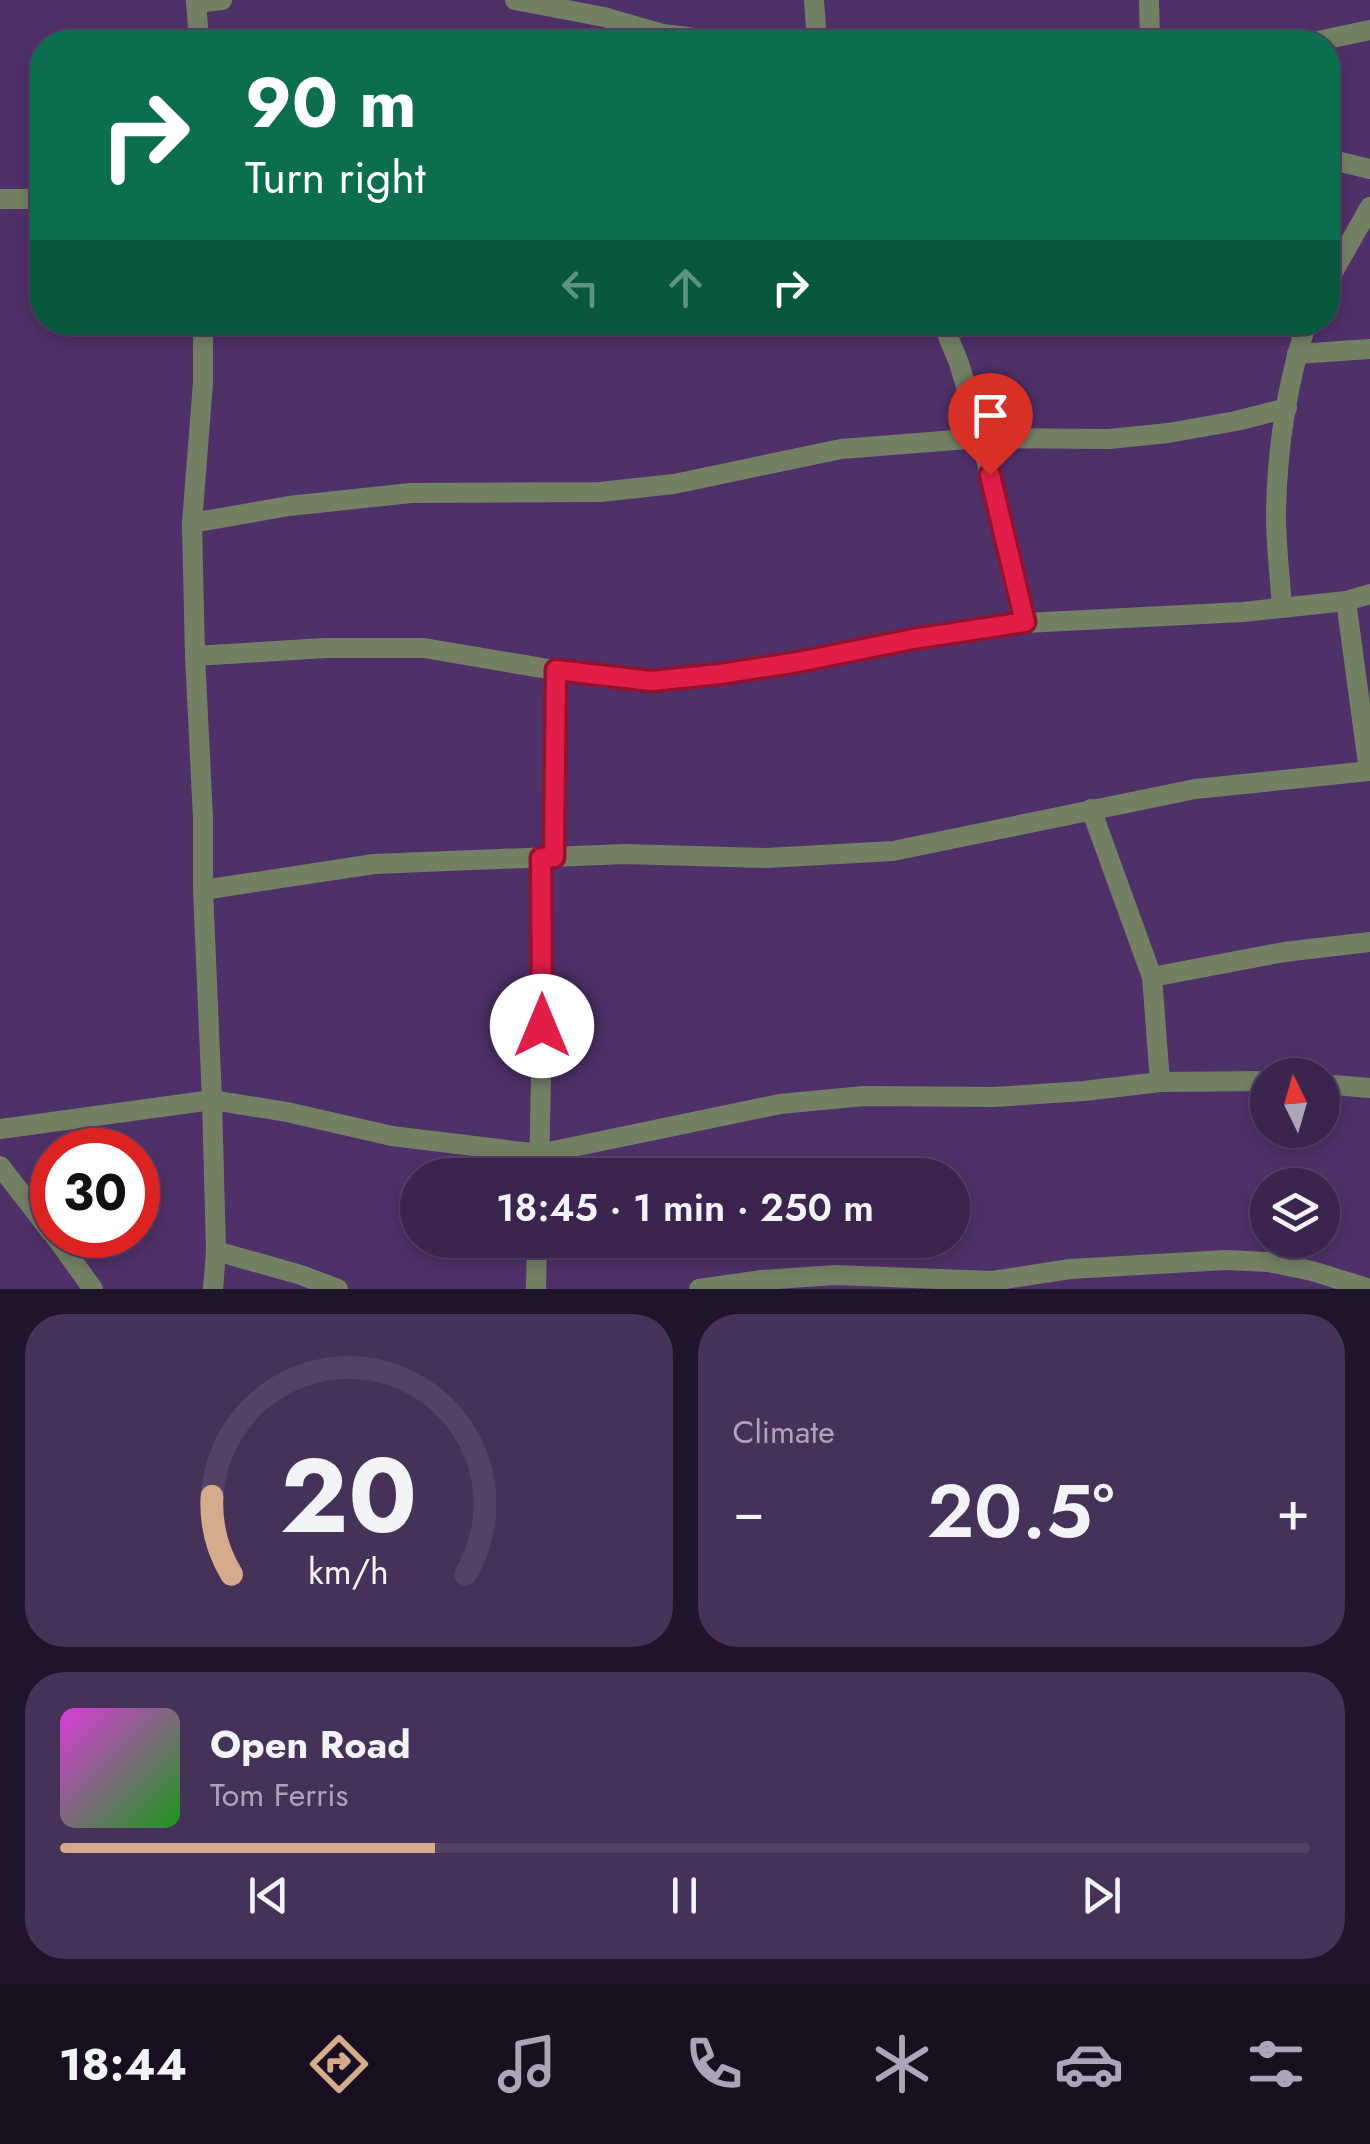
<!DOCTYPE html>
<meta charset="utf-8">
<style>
body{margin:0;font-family:Jost,sans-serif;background:#463159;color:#f1f3f6;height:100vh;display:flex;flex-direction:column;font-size:38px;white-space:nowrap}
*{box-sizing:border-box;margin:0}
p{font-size:32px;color:#aca5b7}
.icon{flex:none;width:55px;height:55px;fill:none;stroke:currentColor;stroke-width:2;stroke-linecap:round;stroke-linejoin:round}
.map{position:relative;height:1289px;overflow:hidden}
.side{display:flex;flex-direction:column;gap:25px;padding:25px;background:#20142b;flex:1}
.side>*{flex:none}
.banner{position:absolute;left:30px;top:30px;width:1310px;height:305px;border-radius:40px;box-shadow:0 5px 15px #0003,0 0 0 2px #544266;background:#0b6e4f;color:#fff;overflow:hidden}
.needle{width:65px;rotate:355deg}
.controls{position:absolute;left:1250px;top:1058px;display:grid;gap:20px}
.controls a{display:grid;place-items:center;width:90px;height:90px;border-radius:50%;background:#3b254f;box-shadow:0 5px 15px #0003,0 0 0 2px #544266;font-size:50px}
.speed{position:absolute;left:30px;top:1128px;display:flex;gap:20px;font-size:50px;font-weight:700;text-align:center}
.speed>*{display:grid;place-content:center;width:130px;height:130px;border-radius:50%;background:#3b254f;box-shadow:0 5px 15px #0003,0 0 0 2px #544266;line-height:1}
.speed .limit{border:15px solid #d22;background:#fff;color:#111}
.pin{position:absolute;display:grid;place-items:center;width:85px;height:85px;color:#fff;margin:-102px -42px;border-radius:50% 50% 50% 0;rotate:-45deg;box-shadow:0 0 10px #0007}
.pin .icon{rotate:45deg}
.me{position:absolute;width:110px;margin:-55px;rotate:0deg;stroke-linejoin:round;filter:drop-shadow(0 0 8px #0008)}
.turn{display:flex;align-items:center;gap:35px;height:210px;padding:0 50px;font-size:45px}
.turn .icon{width:130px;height:130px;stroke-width:2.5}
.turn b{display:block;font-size:70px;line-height:85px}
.lanes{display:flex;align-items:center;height:95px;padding:0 50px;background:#0003;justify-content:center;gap:50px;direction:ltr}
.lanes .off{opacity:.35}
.big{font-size:75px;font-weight:600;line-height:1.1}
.side .tile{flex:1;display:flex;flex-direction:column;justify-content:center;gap:15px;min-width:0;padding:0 35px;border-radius:40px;background:#463159}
.side .dial{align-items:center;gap:0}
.dial svg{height:260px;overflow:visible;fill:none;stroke:#544266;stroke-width:7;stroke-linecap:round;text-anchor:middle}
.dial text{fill:#f1f3f6;stroke:none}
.song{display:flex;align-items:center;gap:30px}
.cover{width:120px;height:120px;border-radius:15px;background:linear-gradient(135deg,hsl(300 70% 55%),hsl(120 70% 35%))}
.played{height:10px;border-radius:5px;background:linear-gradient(90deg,#d6ab8b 30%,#544266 30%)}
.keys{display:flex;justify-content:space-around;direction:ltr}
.heat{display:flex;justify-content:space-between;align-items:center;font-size:55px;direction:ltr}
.side .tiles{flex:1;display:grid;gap:25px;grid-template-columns:1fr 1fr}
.tile:last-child{grid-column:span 2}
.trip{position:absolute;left:400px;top:1158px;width:570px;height:100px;border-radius:50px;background:#3b254f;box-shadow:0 5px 15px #0003,0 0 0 2px #544266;font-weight:600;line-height:100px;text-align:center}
.dock{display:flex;height:160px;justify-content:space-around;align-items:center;background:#180f20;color:#aca5b7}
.dock .icon{width:70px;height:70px}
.dock .on{color:#d6ab8b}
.dock b{font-size:45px;color:#f1f3f6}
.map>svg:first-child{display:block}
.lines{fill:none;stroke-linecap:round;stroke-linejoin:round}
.minor{stroke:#738064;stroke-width:20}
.route-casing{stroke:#92132f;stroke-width:25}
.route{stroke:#e11d48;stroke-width:18}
</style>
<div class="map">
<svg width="1370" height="1289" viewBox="0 0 1370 1289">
<rect width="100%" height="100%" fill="#4f3169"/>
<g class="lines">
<g class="minor">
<polyline points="196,0 199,42"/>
<polyline points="515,0 604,17 663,34 728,42"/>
<polyline points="814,0 817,42"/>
<polyline points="1149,0 1150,42"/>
<polyline points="196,3 222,0"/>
<polyline points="1313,42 1370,30"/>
<polyline points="1328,159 1370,169"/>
<polyline points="0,199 42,199"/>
<polyline points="1328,281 1370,207"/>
<polyline points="203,322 203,383 192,523 195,656 203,818 203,890 212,1100 216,1251 213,1289"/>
<polyline points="942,322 959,363 981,438 1025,623"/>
<polyline points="1297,354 1370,349"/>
<polyline points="192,523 289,506 411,493 600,492 674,484 841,449 981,438 1109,439 1168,433 1236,421 1287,408"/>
<polyline points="1346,601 1369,771"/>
<path d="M1282 608C1280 577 1276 545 1276 514 1277 451 1287 383 1307 322"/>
<polyline points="195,656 325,648 424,648 589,676 651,681 798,662 913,639 1025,623 1243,612 1346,601 1370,594"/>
<polyline points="1091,809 1152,977 1160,1082"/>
<polyline points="554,857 555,670"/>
<polyline points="203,890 374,864 625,854 767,858 893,851 1195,789 1370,771"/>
<polyline points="1152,977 1284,952 1370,942"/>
<polyline points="1322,1084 1370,1088"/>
<polyline points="0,1129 212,1100 287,1112 392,1136 539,1154 780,1104 864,1096 994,1097 1084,1091 1160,1082 1268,1081"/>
<polyline points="0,1166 52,1233"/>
<polyline points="539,1175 542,1026 541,857"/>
<polyline points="54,1235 93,1289"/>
<polyline points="216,1251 301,1275 338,1289"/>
<polyline points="536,1289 537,1240"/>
<polyline points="699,1289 762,1280 835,1275 992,1281 1070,1269 1226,1260 1268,1262 1312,1271 1370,1289"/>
</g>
</g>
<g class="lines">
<g class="route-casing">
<polyline id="route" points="542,1026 541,858 554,857 556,670 651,681 720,674 798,662 913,639 1025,622 990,475"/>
</g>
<use href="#route" class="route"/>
</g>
</svg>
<div class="controls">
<a><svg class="needle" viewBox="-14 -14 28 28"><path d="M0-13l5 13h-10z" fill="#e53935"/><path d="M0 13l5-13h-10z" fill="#aca5b7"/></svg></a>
<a><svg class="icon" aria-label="layers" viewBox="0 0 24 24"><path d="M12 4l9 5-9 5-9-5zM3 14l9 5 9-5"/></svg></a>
</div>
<div class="speed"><div class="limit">30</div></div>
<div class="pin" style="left:990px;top:475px;background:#d93025"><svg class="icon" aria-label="arrive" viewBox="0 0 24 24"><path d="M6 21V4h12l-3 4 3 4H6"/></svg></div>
<svg class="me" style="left:542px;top:1026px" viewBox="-20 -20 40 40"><circle r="19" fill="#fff"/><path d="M0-13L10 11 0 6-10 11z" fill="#e11d48"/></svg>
<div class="trip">18:45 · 1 min · 250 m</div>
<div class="banner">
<div class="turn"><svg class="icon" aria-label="right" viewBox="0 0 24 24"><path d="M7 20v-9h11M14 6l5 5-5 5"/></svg><div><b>90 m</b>Turn right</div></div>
<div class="lanes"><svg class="icon off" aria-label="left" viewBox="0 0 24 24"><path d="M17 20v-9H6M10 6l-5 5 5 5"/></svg><svg class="icon off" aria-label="ahead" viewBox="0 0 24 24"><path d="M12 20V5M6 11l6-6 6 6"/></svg><svg class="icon" aria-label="right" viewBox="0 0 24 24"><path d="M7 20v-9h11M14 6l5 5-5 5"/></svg></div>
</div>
</div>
<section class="side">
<div class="tiles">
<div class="tile dial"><svg viewBox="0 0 100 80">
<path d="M14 69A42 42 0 1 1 86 69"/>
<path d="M14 69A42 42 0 0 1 8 45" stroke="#d6ab8b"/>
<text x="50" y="56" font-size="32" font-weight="700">20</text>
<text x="50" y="72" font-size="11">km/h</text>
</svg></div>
<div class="tile"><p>Climate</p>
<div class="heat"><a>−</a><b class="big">20.5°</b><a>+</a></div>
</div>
<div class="tile">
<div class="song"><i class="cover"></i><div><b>Open Road</b><p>Tom Ferris</p></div></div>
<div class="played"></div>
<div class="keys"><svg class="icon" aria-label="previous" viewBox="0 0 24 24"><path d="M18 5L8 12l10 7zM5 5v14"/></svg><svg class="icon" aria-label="pause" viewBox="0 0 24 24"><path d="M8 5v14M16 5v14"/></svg><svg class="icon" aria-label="next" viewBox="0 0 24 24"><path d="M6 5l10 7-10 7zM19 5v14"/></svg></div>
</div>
</div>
</section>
<nav class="dock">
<b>18:44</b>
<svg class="icon on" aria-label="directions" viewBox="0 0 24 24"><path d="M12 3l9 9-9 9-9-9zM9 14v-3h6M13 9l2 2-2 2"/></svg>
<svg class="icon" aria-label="music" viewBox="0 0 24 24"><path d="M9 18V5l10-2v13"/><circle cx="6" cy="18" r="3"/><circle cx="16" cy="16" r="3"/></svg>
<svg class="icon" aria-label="phone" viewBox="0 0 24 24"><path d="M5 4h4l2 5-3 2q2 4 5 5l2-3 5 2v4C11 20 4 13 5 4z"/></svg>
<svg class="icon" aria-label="climate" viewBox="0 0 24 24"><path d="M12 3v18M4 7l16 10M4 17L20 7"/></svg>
<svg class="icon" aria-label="car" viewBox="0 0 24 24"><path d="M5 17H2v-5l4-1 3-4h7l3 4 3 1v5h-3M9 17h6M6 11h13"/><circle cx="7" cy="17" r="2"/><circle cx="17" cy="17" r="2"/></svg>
<svg class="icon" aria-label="filters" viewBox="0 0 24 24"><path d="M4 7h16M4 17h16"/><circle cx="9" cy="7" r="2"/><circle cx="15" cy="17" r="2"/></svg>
</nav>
